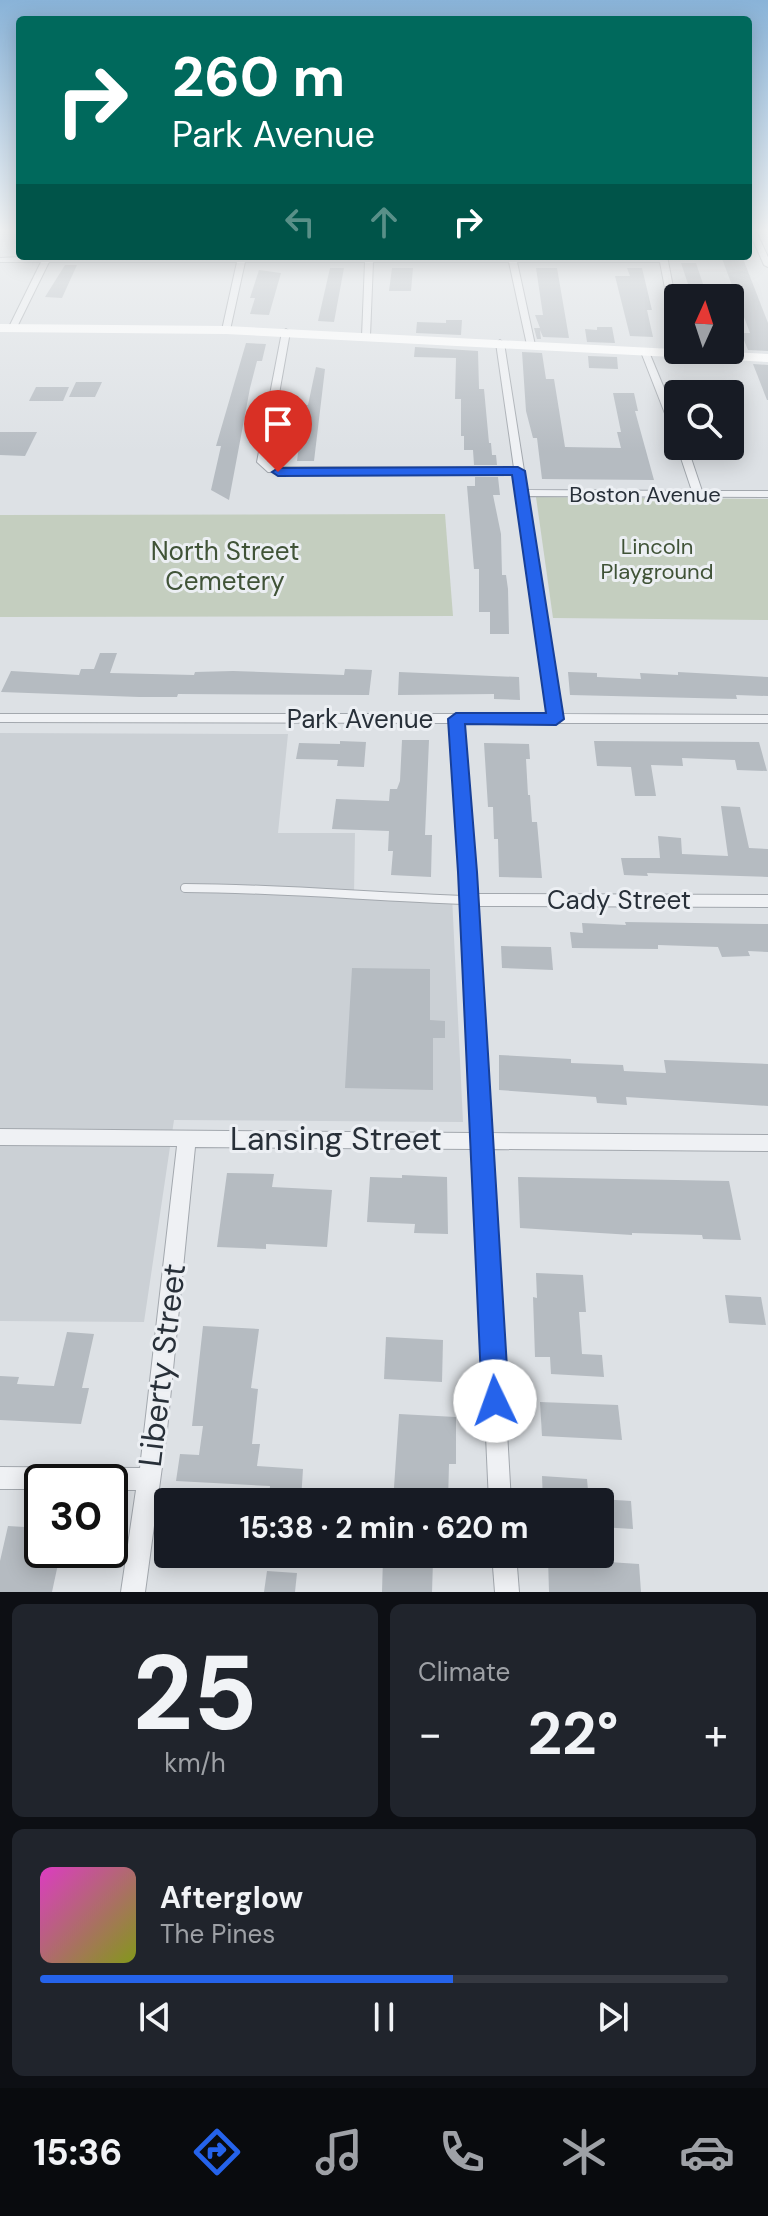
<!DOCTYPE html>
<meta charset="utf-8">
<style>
body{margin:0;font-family:"DM Sans",sans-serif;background:#20242c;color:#f1f3f6;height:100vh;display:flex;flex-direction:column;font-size:30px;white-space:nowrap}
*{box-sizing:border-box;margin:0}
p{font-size:26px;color:#9ea1a6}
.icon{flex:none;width:44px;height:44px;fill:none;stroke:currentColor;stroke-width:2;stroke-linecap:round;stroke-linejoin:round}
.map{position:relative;height:1592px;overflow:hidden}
.panel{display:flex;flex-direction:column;gap:12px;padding:12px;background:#0d0f14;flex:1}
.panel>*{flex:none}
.banner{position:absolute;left:16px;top:16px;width:736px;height:244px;border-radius:8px;box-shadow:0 4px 20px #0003;background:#00695c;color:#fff;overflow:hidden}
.needle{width:52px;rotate:3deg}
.buttons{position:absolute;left:664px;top:284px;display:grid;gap:16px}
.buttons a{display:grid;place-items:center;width:80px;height:80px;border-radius:8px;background:#171b24;box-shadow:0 4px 20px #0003;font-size:40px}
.speed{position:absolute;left:24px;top:1464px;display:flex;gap:16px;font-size:40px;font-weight:700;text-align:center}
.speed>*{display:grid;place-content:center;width:104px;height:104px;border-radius:50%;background:#171b24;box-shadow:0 4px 20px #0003;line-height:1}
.speed .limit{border:4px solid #111;border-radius:12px;background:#fff;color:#111}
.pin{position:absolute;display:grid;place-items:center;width:68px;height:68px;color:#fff;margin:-82px -34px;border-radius:50% 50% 50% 0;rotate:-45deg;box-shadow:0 0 8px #0007}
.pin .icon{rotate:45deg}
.me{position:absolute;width:88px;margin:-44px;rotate:357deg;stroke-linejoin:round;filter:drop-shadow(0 0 6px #0008)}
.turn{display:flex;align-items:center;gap:28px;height:168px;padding:0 24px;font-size:36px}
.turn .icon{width:104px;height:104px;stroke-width:2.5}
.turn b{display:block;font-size:56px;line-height:68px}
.lanes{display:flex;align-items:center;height:76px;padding:0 24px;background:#0003;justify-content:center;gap:40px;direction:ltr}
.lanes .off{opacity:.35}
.big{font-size:60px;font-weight:700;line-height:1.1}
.panel .tile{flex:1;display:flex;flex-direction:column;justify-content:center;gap:12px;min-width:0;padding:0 28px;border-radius:12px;background:#20242c}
.panel .dial{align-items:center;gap:0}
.dial b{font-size:104px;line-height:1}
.song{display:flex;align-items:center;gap:24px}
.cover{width:96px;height:96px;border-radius:12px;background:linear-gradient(135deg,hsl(310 70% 55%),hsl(70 70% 35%))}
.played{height:8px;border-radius:4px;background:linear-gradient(90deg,#2563eb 60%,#363941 60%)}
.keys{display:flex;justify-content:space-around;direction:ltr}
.heat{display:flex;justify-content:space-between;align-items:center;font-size:44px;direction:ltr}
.panel .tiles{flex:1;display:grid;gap:12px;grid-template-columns:1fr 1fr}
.tile:last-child{grid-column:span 2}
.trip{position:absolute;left:154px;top:1488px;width:460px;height:80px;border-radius:8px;background:#171b24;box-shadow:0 4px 20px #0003;font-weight:700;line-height:80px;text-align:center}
.tabs{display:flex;height:128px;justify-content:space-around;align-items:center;background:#090b0e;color:#9ea1a6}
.tabs .icon{width:56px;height:56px}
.tabs .on{color:#2563eb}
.tabs b{font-size:36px;color:#f1f3f6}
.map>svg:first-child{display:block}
.built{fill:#cbd0d5}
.green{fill:#c4cebf}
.building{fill:#b5bbc1}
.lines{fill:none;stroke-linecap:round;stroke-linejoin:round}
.lane-casing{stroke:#a3a8ae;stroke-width:10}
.street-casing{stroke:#a3a8ae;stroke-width:2}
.lane{stroke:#eff1f4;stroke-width:8}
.street{fill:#eff1f4;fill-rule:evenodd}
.secondary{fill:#fff;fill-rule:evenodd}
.route{fill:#2563eb;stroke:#184099;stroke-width:2}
.labels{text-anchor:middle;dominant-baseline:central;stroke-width:6;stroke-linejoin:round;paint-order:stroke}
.far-street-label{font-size:22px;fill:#283039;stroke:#eceff3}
.far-park-label{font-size:22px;fill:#405337;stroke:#eceff3}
.park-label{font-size:26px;fill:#405337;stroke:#eceff3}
.street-label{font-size:26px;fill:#283039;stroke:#eceff3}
.near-street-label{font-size:32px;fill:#283039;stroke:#eceff3}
</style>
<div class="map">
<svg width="768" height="1592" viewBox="0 0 768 1592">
<rect width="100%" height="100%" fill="#dde1e5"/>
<polygon class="built" points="0,733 288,734 278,833 355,833 354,895 452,896 463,1122 174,1120 144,1322 0,1321"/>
<g class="green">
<polygon points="536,497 768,499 768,620 553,618"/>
<polygon points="445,514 453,616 0,617 0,515"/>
</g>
<g class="building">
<polygon points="721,256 742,256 768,323 768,351 748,350 741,333 750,333"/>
<polygon points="681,263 696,263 703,284 688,284"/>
<polygon points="65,265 77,265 62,298 45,297"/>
<polygon points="330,268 344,268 334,322 318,321"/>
<polygon points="392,268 413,268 411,291 389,291"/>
<polygon points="536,268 557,268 569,338 543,337 540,330 541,339 537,339 534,328 540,328 535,315 543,315"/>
<polygon points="627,268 642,268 652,310 647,310 653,337 630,336 615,276 630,276"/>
<polygon points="259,270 281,273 269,315 250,314 255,298 250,298"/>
<polygon points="446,320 462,320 461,335 416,333 417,322 446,323"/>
<polygon points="597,327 612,327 615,343 587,342 585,329 597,330"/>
<polygon points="246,343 266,344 262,361 257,361 250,388 229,500 211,490 221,446 216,446"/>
<polygon points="415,347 478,351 479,389 484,389 489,443 491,443 492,455 496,455 497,465 474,465 473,450 464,450 464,436 461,436 461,399 455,399 456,358 414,357"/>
<polygon points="522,352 542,353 546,379 554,379 565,447 621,448 617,432 621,432 613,393 634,393 638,411 635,411 654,480 542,479 537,438 533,438 526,411"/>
<polygon points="588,356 617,357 618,369 589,368"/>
<polygon points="753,364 768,365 768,400 767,400"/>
<polygon points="316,367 325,369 314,461 297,461 304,405 308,405"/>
<polygon points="76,382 102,382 95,397 69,397"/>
<polygon points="36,387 69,387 63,401 29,401"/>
<polygon points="0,432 37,432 25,456 0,455"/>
<polygon points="475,477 498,477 500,495 493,495 501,534 502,575 506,575 508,589 509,634 490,634 490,612 479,612 479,569 474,569 467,486 475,486"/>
<polygon points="100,653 117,653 110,673 194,675 195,672 233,671 344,675 345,669 372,670 369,695 178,694 177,697 139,697 1,692 11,671 79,675 81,669 94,669"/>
<polygon points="399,672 519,677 520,700 494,699 494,694 398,695"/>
<polygon points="568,672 597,673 597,677 641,679 640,673 678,675 678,672 768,677 768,696 736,695 737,699 570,695"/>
<polygon points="402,740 429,740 425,835 432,835 431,877 391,875 393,851 388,851 389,831 332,829 336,799 389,801 390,789 397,789 400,781"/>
<polygon points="340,741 366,742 364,767 337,766 338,760 296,759 299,743 340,744"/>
<polygon points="594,741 759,742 767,771 737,770 735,760 682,758 683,766 651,765 656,796 635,796 631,767 597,766"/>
<polygon points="484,743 529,744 530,759 526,759 528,795 530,795 532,822 537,822 542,878 499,877 498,839 494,839 493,807 488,807"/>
<polygon points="721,806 740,807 749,848 768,849 768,877 647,873 648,876 624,875 621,858 660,858 658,836 681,838 682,854 728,856"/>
<polygon points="625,922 768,924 768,952 748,951 750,956 722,957 718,947 658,945 658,949 572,948 570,932 583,933 582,923 626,925"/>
<polygon points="501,946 551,947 553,970 502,968"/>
<polygon points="352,968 430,969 430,1020 445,1021 445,1038 433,1038 433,1090 345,1088"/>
<polygon points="499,1055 571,1059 571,1063 623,1065 624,1071 666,1073 664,1060 768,1064 768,1106 626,1097 627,1105 597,1103 596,1097 499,1090"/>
<polygon points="227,1173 274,1174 272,1187 332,1190 327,1247 266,1244 266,1249 217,1247"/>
<polygon points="402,1175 447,1177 448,1234 414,1233 415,1224 367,1222 370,1177 402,1178"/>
<polygon points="518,1177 729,1181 741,1240 703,1239 702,1235 632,1233 632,1235 520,1228"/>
<polygon points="536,1273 583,1275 586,1312 579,1312 582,1354 602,1355 604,1377 551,1374 550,1357 535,1357 533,1297 537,1298"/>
<polygon points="725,1295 761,1297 766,1325 729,1323"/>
<polygon points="203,1326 259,1329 251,1388 258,1389 252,1444 260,1444 257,1466 303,1469 301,1500 269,1498 270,1486 176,1481 180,1454 199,1455 203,1426 192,1426"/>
<polygon points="67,1332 94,1334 82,1388 89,1388 81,1424 0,1420 0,1376 19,1377 17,1384 54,1386"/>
<polygon points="386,1337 443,1340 442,1382 384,1379"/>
<polygon points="540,1402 618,1405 622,1440 542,1436"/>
<polygon points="399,1414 456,1417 456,1464 449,1464 448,1502 393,1502"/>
<polygon points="542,1476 587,1479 589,1502 543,1502"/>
<polygon points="600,1499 631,1501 633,1529 600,1527"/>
<polygon points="8,1526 42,1528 42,1550 61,1550 52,1592 0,1592 0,1561"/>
<polygon points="383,1557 433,1560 432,1592 382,1592"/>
<polygon points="548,1558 639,1564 641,1592 549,1592"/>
<polygon points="267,1571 297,1573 295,1592 264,1592"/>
</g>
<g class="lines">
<g class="lane-casing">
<path id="lane" d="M185 888C279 888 373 897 467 900"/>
</g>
<g class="street-casing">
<g id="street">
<polygon points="748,229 755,229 768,257 768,267 764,265"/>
<polygon points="44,256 667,256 678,313 678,338 674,335 660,262 517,262 535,345 531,348 527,345 509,262 373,262 370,336 366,339 362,336 365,262 245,262 230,330 226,333 222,330 237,262 49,262 17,327 10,329 9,327 41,262 0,262 0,258"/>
<polygon points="286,329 290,332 267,461 274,467 514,468 496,343 500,340 504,343 527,490 692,491 677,446 678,445 687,446 702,491 768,491 768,497 528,496 562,714 768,715 768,723 463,723 476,894 768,895 768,907 477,906 490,1133 768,1135 768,1151 491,1149 511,1502 489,1502 473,1149 195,1147 167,1430 145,1592 121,1592 136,1490 110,1490 110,1482 42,1482 42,1489 0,1489 0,1467 140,1468 177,1146 0,1145 0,1129 472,1133 461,900 450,723 0,722 0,714 549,714 514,474 268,472 257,462 282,332"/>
<polygon points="645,349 649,352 678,422 678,437 673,434 641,352"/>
<polygon points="492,1554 516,1554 519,1592 495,1592"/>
</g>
</g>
<use href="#lane" class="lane"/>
<use href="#street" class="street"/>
<polygon class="secondary" points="0,324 226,326 768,354 768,362 226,334 0,332"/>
</g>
<linearGradient id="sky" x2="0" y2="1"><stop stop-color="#89b3d8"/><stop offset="0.51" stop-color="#f0f2f3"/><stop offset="1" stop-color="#f0f2f3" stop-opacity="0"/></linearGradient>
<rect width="768" height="452" fill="url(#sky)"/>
<polygon class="route" points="518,467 525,471 564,719 556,725 465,724 477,872 509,1401 505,1411 495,1415 486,1411 482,1401 458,872 448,719 456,713 546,713 512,475 278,476 272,472 278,468"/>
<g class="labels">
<g class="far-street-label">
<text x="645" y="494">Boston Avenue</text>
</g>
<g class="far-park-label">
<text x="657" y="546">Lincoln<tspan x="657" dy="25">Playground</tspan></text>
</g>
<g class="park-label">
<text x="225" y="551">North Street<tspan x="225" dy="30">Cemetery</tspan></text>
</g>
<g class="street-label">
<text x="360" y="719">Park Avenue</text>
<text x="619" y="900">Cady Street</text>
</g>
<g class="near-street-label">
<text x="336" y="1139">Lansing Street</text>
<text transform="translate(162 1365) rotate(-83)">Liberty Street</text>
</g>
</g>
</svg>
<div class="buttons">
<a><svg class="needle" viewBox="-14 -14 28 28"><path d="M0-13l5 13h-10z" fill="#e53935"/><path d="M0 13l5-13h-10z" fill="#9ea1a6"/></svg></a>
<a><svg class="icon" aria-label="search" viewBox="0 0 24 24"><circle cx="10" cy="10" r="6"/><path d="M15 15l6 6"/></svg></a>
</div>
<div class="speed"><div class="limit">30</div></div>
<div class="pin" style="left:278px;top:472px;background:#d93025"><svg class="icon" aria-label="arrive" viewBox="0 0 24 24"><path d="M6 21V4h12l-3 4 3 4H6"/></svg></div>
<svg class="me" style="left:495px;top:1401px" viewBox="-20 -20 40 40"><circle r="19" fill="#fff"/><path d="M0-13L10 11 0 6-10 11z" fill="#2563eb"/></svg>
<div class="trip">15:38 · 2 min · 620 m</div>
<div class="banner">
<div class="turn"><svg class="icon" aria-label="right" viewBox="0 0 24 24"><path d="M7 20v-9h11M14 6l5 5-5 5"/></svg><div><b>260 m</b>Park Avenue</div></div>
<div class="lanes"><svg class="icon off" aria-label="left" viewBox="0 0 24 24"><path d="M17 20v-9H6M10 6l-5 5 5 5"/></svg><svg class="icon off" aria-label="ahead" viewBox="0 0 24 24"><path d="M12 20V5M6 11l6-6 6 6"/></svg><svg class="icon" aria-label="right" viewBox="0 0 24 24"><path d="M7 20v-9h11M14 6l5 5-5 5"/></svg></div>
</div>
</div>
<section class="panel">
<div class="tiles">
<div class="tile dial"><b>25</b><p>km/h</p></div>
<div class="tile"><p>Climate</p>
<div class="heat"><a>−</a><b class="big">22°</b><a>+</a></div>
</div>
<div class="tile">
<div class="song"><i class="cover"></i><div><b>Afterglow</b><p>The Pines</p></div></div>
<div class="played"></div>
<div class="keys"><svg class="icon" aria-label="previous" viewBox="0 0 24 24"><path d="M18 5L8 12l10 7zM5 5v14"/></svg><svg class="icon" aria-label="pause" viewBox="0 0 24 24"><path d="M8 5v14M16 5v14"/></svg><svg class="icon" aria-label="next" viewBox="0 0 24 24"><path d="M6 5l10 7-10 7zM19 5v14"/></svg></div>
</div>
</div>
</section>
<nav class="tabs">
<b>15:36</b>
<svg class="icon on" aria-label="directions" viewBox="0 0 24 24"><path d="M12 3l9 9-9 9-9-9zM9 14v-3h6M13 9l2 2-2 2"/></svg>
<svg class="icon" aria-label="music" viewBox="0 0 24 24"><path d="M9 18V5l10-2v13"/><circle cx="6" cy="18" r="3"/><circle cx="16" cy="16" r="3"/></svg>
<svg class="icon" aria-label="phone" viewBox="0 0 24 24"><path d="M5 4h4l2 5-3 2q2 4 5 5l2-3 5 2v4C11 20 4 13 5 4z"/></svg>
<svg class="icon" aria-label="climate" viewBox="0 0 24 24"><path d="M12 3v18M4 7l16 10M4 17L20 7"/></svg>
<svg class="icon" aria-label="car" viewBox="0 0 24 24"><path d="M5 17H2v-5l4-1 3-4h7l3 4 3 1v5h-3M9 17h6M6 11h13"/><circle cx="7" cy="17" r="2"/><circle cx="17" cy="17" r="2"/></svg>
</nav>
